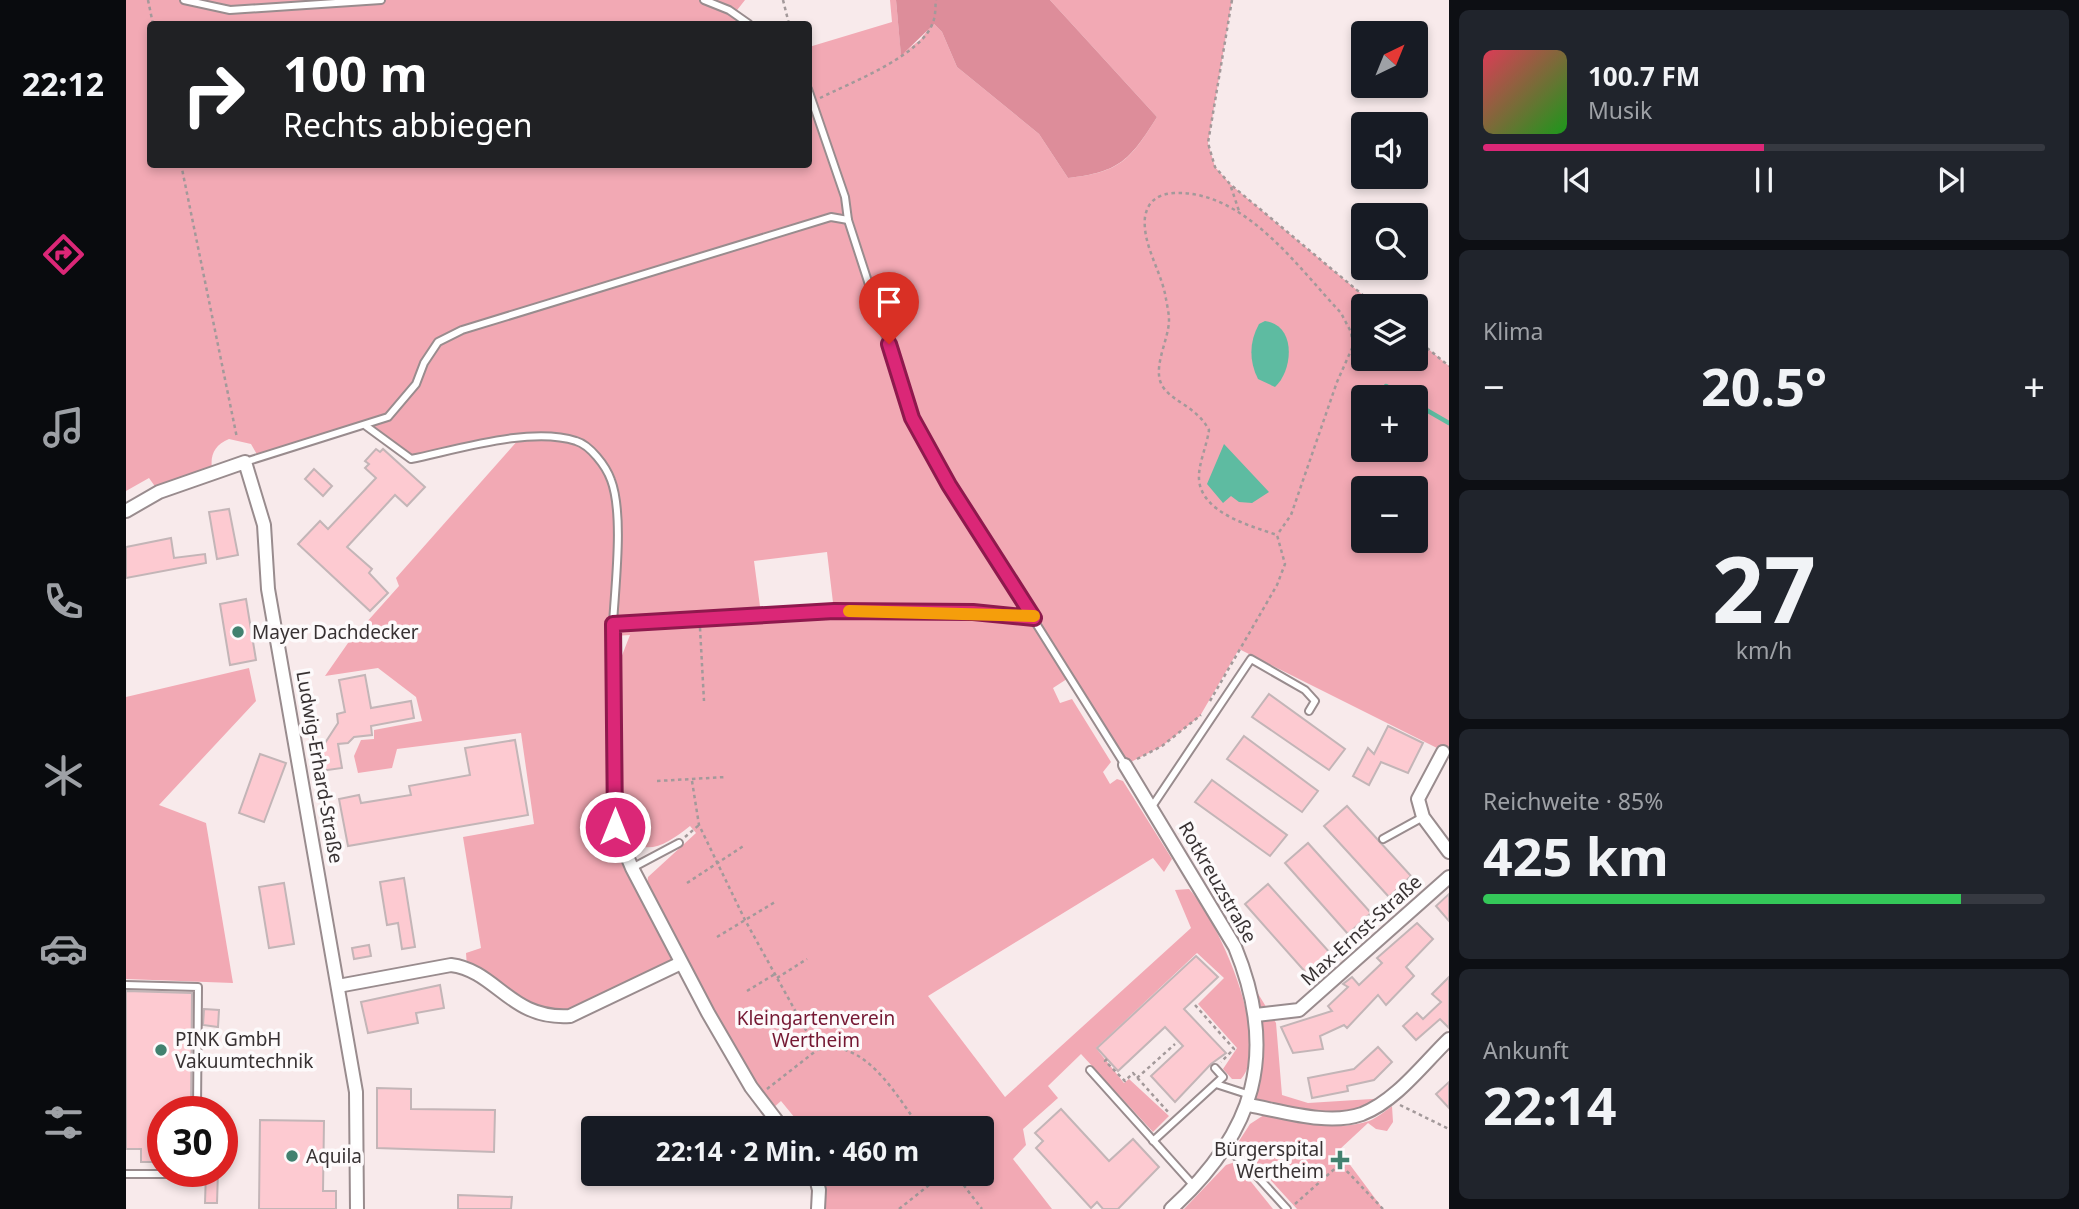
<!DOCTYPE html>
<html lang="de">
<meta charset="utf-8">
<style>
body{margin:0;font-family:"Noto Sans",sans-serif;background:#20242c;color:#f1f3f6;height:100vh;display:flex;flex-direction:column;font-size:26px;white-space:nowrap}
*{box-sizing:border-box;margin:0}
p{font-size:23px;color:#9ea1a6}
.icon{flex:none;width:38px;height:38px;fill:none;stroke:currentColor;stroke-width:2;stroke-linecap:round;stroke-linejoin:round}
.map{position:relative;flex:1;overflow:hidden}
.details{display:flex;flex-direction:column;gap:10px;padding:10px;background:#0d0f14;width:630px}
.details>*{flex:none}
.guide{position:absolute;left:21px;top:21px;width:665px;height:147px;border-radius:7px;box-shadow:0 4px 10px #0003;background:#202124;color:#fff;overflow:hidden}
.needle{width:46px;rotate:43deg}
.fabs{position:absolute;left:1225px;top:21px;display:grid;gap:14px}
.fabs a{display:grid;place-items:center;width:77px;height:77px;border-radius:7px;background:#171b24;box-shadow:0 4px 10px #0003;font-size:35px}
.speed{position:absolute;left:21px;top:1096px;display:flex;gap:14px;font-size:35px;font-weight:700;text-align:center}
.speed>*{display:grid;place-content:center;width:91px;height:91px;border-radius:50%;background:#171b24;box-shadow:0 4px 10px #0003;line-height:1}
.speed .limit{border:10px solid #d22;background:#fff;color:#111}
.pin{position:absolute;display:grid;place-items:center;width:60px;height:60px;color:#fff;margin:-72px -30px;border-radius:50% 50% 50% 0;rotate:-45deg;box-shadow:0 0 7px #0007}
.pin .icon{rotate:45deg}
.me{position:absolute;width:77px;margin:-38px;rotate:0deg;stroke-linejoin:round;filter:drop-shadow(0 0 5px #0008)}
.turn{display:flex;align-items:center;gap:24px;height:147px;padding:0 21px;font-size:32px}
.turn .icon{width:91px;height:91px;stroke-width:2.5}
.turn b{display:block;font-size:49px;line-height:60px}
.big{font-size:52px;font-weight:700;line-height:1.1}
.details .widget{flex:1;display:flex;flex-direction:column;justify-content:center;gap:10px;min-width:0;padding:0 24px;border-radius:10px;background:#20242c}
.details .dial{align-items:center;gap:0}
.dial b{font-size:91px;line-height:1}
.song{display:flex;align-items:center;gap:21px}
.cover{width:84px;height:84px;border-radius:10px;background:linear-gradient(135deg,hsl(350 70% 55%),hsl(120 70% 35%))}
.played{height:7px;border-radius:4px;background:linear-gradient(90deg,#db2777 50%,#363941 50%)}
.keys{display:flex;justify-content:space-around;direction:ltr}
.heat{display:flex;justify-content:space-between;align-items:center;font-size:38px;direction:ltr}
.charge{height:10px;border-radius:5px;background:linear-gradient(90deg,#34c759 85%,#363941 0)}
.trip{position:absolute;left:455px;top:1116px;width:413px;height:70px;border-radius:7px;background:#171b24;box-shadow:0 4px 10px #0003;font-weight:700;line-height:70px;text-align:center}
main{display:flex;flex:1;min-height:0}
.tabs{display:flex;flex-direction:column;width:126px;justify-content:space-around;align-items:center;background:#090b0e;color:#9ea1a6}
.tabs .icon{width:49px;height:49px}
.tabs .on{color:#db2777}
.tabs b{font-size:32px;color:#f1f3f6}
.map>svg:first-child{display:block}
.green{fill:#f2a9b4;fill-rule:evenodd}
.forest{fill:#dd8d9a}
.water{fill:#5ebba1}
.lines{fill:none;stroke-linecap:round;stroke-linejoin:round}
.stream{stroke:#5ebba1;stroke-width:4.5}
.building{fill:#fdcad1;stroke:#c3b5b7;stroke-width:2}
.lane-casing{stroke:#998c8e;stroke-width:10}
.street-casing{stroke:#998c8e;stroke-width:16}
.path{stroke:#a3999a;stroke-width:2.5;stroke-dasharray:3.5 3.5;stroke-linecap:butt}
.lane{stroke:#fff;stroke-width:6}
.street{stroke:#fff;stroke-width:12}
.route-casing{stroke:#8e194d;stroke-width:18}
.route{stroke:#db2777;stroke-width:12}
.slow{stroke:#f59e0b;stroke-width:12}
.poi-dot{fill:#42816f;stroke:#fdfafb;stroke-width:2.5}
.labels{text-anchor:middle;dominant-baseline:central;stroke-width:7;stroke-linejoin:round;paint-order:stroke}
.poi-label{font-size:19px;fill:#383233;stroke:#fdfafb;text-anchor:start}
.street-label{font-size:19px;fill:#383233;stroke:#fdfafb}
.park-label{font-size:19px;fill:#751833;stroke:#fdfafb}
</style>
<main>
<nav class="tabs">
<b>22:12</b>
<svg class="icon on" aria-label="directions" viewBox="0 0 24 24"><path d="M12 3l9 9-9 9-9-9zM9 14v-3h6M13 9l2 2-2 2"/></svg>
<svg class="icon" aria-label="music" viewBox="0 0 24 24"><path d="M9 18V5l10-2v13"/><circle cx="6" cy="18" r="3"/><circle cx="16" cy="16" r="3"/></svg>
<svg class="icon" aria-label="phone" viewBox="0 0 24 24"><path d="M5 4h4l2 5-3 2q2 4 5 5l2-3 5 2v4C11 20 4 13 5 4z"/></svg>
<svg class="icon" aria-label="climate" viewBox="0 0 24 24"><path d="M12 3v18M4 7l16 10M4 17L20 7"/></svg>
<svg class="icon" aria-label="car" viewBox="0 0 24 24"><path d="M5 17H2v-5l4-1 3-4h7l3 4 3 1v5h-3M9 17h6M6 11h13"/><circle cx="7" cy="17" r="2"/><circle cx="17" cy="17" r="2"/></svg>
<svg class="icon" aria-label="filters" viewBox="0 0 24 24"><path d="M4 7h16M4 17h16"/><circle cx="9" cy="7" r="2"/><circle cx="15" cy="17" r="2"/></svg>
</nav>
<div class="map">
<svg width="1323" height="1209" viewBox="0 0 1323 1209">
<rect width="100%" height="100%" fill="#f8eaeb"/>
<g class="green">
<path d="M0 0H619L608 14 623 24H24V164H682L683 47 766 22 764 0H770L775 55 795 39 807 23 816 32 831 67 913 134 942 178C995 172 1004 160 1031 117L924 0H1106L1082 143 1089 167 1104 184 1250 306H1237V359H1290V339L1323 366V754L1113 649 1074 716 1036 746 999 765 944 677 927 688 934 703 946 699 985 762 977 772 984 784 991 779 997 781 1046 859 1038 872 1027 858 802 996 879 1097 1065 928 1049 890 1063 889C1092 920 1147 1042 1115 1079H1106L1097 1069 1111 1048 1072 1004 1098 978 1071 953 970 1048 998 1083 1003 1079 1043 1116 1027 1132 955 1054 922 1086 932 1098 897 1129 900 1145 887 1159 926 1209H692L689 1174H856V1129H678L655 1101 646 1109 621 1070 521 885 522 877 570 833 564 826C537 848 509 863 493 819L495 658 504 635 488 636 489 827 553 959 488 996 425 1017 341 967 340 953 355 948 337 837 408 824 395 733 271 749 266 768 232 773 228 756 235 740 248 739V730L296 721 290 697 252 668 199 676 222 643 273 586 270 578 393 439 285 459 240 426 133 458 125 444 103 439C89 445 84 454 86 469L33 492 23 478 0 491ZM1237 397H1290V450H1237ZM1237 488H1290V541H1237ZM701 552 708 611 635 614 628 561Z"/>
<polygon points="123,668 130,701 33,805 80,823 107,983 0,979 0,697"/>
<polygon points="1120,974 1150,1023 1156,1095 1182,1103 1262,1098 1236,1114 1206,1117 1122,1105 1131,1063"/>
<path d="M1266 1106 1267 1122 1261 1131 1250 1129 1242 1123 1213 1150 1257 1209H1171L1119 1152 1113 1141 1124 1124 1141 1113C1170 1121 1213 1132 1243 1121 1251 1118 1259 1111 1266 1106Z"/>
<polygon points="1109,1162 1147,1209 1058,1209 1100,1165"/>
</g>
<path class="forest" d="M770 0H924L1031 117C1004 160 994 172 942 178L913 134 831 67 816 32 808 24 775 56Z"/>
<g class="water">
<path d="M1139 321C1171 325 1167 371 1149 387L1132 379C1123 361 1123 342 1133 324Z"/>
<polygon points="1098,444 1143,492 1126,503 1113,502 1105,496 1097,503 1081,484"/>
</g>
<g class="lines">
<g class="stream">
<polyline points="1260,386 1279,397"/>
<polyline points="1290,404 1323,423"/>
</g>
</g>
<g class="building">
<polygon points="250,449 254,452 257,449 299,487 281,506 269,495 221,547 246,569 243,573 262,593 244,611 172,544 194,521 202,529 250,478 239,468 243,464 239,461"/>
<polygon points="188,469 206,486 197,496 179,479"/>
<polygon points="103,509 112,555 91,559 83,512"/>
<polygon points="45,538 48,558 79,554 80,563 0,578 0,547"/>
<polygon points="120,599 130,660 104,665 94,604"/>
<polygon points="239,675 245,708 285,701 288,718 245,726 246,735 228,737 222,743 212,744 216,768 187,772 186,763 212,723 211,714 219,712 213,680"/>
<polygon points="1143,694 1219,749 1203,770 1126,717"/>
<polygon points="1262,726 1297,743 1282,773 1255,762 1243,785 1227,776 1242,748 1248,754"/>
<polygon points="1118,736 1192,791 1176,812 1101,759"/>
<polygon points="389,740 402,815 222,846 213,799 233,795 235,803 285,795 283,786 344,775 339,748"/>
<polygon points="134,754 160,763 138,822 113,813"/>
<polygon points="1086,780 1161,835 1144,856 1069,802"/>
<polygon points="1221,806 1285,876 1263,897 1198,826"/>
<polygon points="1182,843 1245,913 1222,934 1159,863"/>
<polygon points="278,878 289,947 276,949 272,923 261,925 254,882"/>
<polygon points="158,883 168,944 143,948 133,887"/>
<polygon points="1142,884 1205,954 1182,975 1119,904"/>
<polygon points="1323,894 1323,921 1310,906"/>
<polygon points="1291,923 1307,939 1280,967 1288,976 1260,1005 1252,995 1221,1028 1218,1025 1194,1036 1197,1049 1167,1053 1155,1027 1206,1011 1202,1006 1222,987 1217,984 1226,977 1233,985 1256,963 1251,958"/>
<polygon points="243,945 245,956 228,959 226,948"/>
<polygon points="1070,956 1092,977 1058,1009 1100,1053 1085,1064 1049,1102 1025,1076 1057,1046 1039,1027 992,1071 971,1048"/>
<polygon points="1323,977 1323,1028 1314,1019 1290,1040 1277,1026 1291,1013 1297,1019 1315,1002 1306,994"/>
<polygon points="314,985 318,1008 290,1013 292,1023 242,1033 235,1002"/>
<polygon points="0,991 66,993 65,1111 37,1111 37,1162 15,1162 15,1149 0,1149"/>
<polygon points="78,1009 93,1010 92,1027 77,1025"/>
<polygon points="1252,1047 1266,1062 1248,1080 1221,1086 1222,1091 1186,1098 1182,1078 1228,1069"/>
<polygon points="1323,1082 1323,1108 1310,1094"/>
<polygon points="251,1088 285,1089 285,1109 369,1110 368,1152 251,1148"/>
<polygon points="935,1109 983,1161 1007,1139 1033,1167 992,1209 977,1209 971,1202 965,1208 910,1148 917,1141 909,1133"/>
<polygon points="134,1120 198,1121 197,1191 210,1191 210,1209 133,1209"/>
<polygon points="80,1171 92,1171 91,1203 79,1203"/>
<polygon points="332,1195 386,1197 385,1209 332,1209"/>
</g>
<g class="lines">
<g class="lane-casing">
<g id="lane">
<polyline points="58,0 104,10 255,0"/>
<polyline points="578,0 603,10 623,24"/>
<polyline points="682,89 719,197 722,220 786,417 823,485 999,765"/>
<path d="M240 426 285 459C330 450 405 426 450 441 464 445 480 466 485 480 498 514 489 586 487 624L708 611 847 612 908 618"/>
<polyline points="119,462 262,417 290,384 298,363 312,342 336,330 705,217 722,220"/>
<polyline points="1025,808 1125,659 1179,690 1189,701 1183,711"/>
<polyline points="1257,839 1297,817"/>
<polyline points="506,868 553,843"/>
<polyline points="0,985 72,987 71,1111"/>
<polyline points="964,1070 1068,1186"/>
<polyline points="1090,1084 1124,1095"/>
<polyline points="1027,1141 1097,1077 1089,1068"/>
<polyline points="1100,1149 1119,1163 1161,1209"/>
<polyline points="0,1174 70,1174 70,1171"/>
</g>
</g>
<g class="street-casing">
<g id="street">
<polyline points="0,511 33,492 119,462 138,525 142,589 230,1092 231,1209"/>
<polyline points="487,624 489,827 506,868 582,1013 625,1087 657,1129"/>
<polyline points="1317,752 1292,799 1297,817 1323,852"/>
<path d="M999 765 1109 947C1153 1054 1129 1132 1045 1209"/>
<path d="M212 986 325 965C371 971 384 1020 444 1016L555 963"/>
<polyline points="1130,1015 1173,1010 1323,877"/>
<path d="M1122 1105C1157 1111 1202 1126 1236 1114 1270 1101 1298 1063 1323 1039"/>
<polyline points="689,1174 693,1190 692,1209"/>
</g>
</g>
<g class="path">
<polyline points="22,0 27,24"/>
<polyline points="657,0 663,24"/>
<polyline points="1106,0 1082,143 1089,167 1104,184 1250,306"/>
<path d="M694 98C724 83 797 55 807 22 810 15 809 7 810 0"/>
<polyline points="55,164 111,438"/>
<polyline points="1105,187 1113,211"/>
<polyline points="1290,339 1323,366"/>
<polyline points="574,628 578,701"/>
<path d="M1084 701 1151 585 1159 564 1151 535C1125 526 1075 513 1073 479 1072 465 1081 445 1083 430 1070 406 1048 403 1037 387 1025 369 1043 340 1043 320 1043 313 1041 305 1040 299 1036 272 1016 245 1019 217 1022 200 1033 194 1048 193 1118 190 1171 266 1215 313L1225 332 1227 346 1211 382 1165 515 1151 535"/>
<polyline points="1011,759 1036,746 1075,715"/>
<polyline points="531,781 600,777"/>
<polyline points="566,781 573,825 619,920 691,1050"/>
<polyline points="559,837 573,825"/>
<polyline points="561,883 619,845"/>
<polyline points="591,937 649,902"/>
<polyline points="651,978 681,959"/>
<polyline points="621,991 649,974"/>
<polyline points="1069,1005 1108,1049 1095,1062"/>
<polyline points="981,1059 979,1061 999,1081 1007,1073 1043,1113"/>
<polyline points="1011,1078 1049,1044"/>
<path d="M641 1089 691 1050C738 1035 772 1098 795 1129"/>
<polyline points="1274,1105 1323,1129"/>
<polyline points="1214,1164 1220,1158 1224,1163"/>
<polyline points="829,1174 856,1209"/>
<polyline points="1169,1204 1214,1164 1257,1209"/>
<polyline points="773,1209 817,1174"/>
</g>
<use href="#lane" class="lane"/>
<use href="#street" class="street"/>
</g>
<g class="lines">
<g class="route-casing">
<polyline id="route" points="489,827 487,624 708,611 847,612 908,618 823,485 786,418 763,344"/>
</g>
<use href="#route" class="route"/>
<polyline class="slow" points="723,611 908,616"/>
</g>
<g class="poi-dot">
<circle cx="112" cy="632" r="7"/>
<circle cx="35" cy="1050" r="7"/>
<circle cx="166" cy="1156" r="7"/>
<path d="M1210.5 1149.5h7v7h7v7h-7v7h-7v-7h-7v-7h7z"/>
</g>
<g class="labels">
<g class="poi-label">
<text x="126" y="632">Mayer Dachdecker</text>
<text x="49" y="1039">PINK GmbH<tspan x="49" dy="22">Vakuumtechnik</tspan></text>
<text x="1198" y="1149" text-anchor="end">Bürgerspital<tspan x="1198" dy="22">Wertheim</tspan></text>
<text x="180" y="1156">Aquila</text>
</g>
<g class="street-label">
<text transform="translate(194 767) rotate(80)">Ludwig-Erhard-Straße</text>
<text transform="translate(1092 882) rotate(60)">Rotkreuzstraße</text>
<text transform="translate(1235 930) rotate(-42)">Max-Ernst-Straße</text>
</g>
<g class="park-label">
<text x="690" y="1018">Kleingartenverein<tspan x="690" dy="22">Wertheim</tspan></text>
</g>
</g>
</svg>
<div class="fabs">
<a><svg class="needle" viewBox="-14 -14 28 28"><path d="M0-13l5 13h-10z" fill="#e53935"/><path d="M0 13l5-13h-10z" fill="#9ea1a6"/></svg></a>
<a><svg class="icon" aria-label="sound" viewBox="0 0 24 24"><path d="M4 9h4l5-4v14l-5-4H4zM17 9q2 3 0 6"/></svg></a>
<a><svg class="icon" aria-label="search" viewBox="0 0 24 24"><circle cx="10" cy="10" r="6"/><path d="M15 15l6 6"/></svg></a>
<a><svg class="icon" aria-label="layers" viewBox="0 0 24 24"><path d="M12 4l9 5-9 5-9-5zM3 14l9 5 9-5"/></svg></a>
<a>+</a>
<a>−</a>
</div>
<div class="speed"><div class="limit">30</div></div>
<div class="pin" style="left:763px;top:344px;background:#d93025"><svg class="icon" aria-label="arrive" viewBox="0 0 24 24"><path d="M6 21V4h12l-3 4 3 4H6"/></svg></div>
<svg class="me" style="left:489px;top:827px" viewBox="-20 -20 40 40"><circle r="17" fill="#db2777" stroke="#fff" stroke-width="3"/><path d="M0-11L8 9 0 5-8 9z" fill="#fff"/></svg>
<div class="trip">22:14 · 2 Min. · 460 m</div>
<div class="guide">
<div class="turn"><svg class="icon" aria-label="right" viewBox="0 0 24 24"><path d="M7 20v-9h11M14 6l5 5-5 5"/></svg><div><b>100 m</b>Rechts abbiegen</div></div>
</div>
</div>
<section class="details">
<div class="widget">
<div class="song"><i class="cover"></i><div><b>100.7 FM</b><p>Musik</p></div></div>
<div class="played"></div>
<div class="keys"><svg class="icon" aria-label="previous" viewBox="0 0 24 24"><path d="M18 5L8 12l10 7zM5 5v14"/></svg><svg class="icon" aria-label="pause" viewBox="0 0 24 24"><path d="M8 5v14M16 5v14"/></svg><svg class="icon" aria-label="next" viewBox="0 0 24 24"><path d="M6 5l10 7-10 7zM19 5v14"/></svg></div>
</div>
<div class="widget"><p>Klima</p>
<div class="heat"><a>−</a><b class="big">20.5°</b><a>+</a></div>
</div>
<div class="widget dial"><b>27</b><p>km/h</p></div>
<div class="widget"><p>Reichweite · 85%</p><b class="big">425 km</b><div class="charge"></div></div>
<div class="widget"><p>Ankunft</p><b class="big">22:14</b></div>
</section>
</main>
